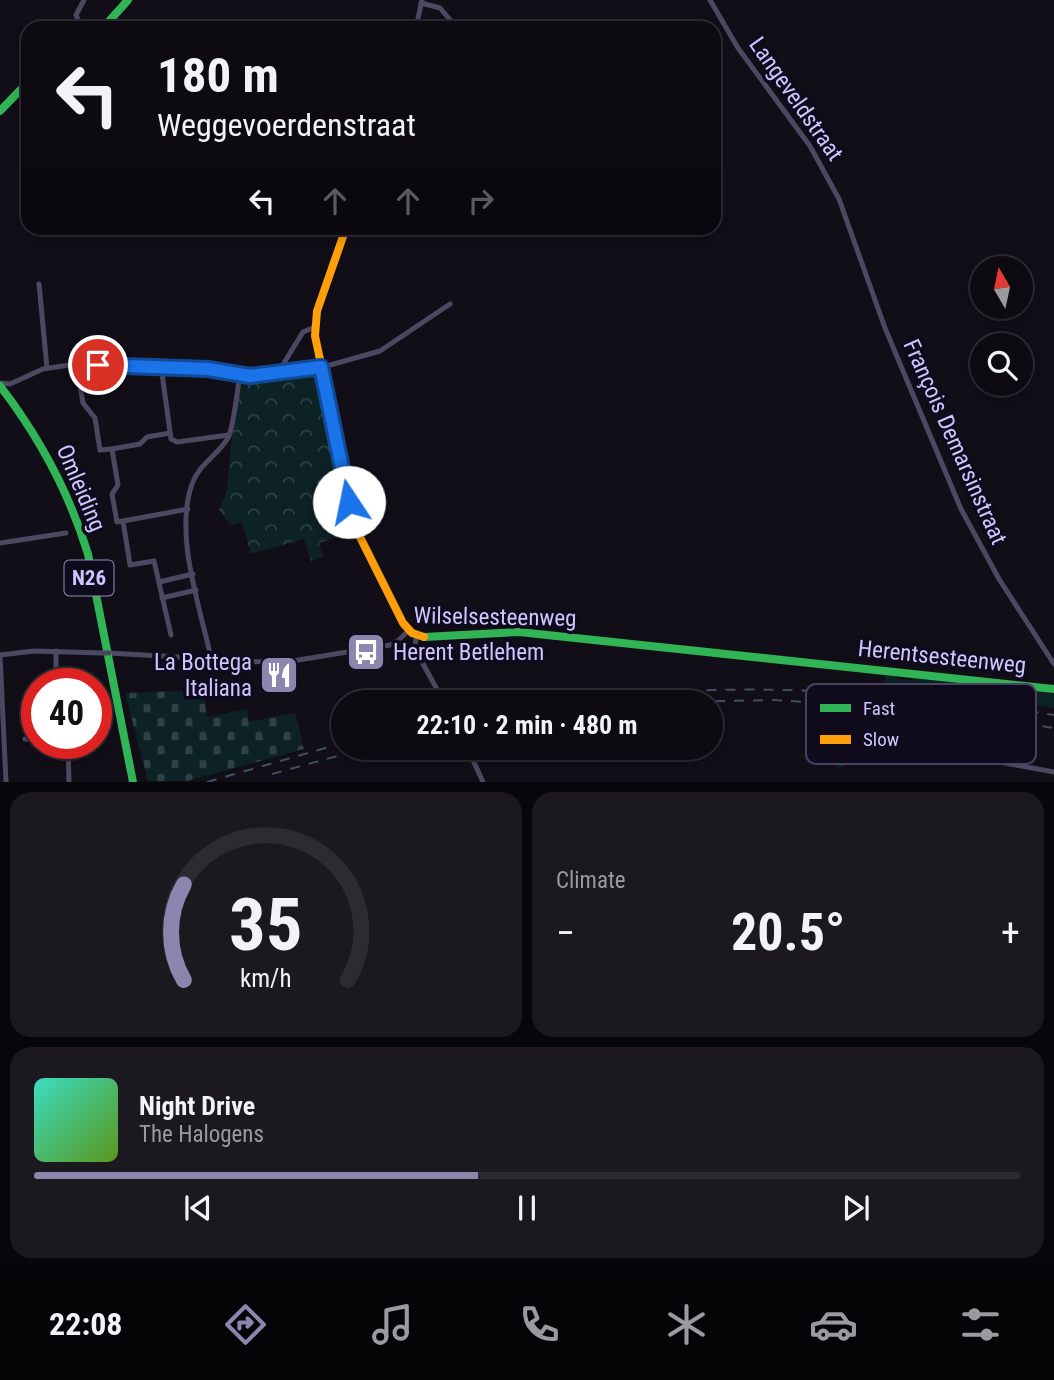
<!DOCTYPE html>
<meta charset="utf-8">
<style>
body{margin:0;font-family:"Roboto Condensed",sans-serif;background:#1b1820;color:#f1f3f6;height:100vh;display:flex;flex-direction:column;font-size:26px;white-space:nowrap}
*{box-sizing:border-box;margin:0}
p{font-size:23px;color:#9a9a9f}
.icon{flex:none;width:38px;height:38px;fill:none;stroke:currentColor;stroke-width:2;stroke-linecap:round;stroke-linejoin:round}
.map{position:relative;height:782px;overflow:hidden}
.panel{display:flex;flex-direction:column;gap:10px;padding:10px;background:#07060a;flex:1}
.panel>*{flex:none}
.guide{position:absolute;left:21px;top:21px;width:700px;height:214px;border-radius:21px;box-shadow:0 4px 10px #0003,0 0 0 2px #2d2b32;background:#0d0a12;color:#f1f3f6;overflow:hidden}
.needle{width:46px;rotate:351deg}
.fabs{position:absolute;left:970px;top:256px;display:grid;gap:14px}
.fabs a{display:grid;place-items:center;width:63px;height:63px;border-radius:50%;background:#0d0a12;box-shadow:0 4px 10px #0003,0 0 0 2px #2d2b32;font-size:35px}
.speed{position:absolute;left:21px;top:668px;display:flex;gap:14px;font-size:35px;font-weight:700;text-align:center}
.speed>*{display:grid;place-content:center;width:91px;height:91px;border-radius:50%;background:#0d0a12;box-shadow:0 4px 10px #0003,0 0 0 2px #2d2b32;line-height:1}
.speed .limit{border:10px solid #d22;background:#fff;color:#111}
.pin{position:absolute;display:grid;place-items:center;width:60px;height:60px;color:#fff;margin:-30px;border:4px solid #fff;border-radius:50%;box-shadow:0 2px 7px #0007}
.me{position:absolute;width:77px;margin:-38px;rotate:349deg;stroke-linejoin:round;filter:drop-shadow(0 0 5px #0008)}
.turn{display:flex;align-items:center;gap:24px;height:147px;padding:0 21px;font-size:32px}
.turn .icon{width:91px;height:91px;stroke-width:2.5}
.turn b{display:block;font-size:49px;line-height:60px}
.lanes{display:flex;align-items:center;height:66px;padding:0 21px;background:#0003;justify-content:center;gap:35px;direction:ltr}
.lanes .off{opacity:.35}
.big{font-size:52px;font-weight:700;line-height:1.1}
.panel .tile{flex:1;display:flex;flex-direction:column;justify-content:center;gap:10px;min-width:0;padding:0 24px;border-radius:21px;background:#1b1820}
.panel .dial{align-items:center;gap:0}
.dial svg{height:182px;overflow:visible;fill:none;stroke:#2d2b32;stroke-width:7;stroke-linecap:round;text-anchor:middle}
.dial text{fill:#f1f3f6;stroke:none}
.song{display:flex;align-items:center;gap:21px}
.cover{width:84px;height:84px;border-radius:10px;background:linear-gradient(135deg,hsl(170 70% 55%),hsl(90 70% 35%))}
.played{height:7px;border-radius:4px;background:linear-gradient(90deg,#8e85ae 45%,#2d2b32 45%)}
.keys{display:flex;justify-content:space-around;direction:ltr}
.heat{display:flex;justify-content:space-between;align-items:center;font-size:38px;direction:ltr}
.panel .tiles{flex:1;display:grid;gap:10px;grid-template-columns:1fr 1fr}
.tile:last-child{grid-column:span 2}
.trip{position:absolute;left:331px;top:690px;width:392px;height:70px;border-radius:35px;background:#0d0a12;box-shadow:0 4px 10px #0003,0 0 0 2px #2d2b32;font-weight:700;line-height:70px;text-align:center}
.dock{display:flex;height:112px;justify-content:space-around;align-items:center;background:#050407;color:#9a9a9f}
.dock .icon{width:49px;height:49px}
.dock .current{color:#8e85ae}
.dock b{font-size:32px;color:#f1f3f6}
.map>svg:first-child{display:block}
.green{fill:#0d2225}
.forest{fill:url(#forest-crowns)}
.cemetery{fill:url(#cemetery-stones)}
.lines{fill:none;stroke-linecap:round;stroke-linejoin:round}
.street{stroke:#4c4861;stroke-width:5}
.fast{stroke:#30b455;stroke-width:8}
.slow{stroke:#ff9f0a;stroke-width:8}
.rail{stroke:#3f4f63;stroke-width:2;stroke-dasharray:10 9;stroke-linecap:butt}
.street-bridge{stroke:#4c4861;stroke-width:5}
.route-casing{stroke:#114b97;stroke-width:18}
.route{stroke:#1a73e8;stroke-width:12}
.labels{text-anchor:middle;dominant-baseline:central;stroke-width:7;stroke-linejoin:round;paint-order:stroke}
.shield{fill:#0f0a1c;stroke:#978dbb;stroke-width:2}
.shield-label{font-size:21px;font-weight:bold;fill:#d1c5ff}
.street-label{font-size:23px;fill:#d1c5ff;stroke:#0f0a1c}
.poi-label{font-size:23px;fill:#d1c5ff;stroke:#0f0a1c;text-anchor:start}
.key{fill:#0f0a1c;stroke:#494260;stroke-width:2}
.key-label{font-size:19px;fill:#d1c5ff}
</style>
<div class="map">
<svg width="1054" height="782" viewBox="0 0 1054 782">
<defs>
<pattern id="forest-crowns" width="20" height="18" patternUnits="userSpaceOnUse" patternTransform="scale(1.75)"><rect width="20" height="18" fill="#0d2225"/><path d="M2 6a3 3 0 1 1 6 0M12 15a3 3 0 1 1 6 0" fill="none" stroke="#2f4146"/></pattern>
<pattern id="cemetery-stones" width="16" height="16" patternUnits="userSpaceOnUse" patternTransform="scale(1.75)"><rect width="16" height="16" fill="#0d2225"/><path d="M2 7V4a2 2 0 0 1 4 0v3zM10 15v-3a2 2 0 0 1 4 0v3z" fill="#2f4146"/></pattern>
</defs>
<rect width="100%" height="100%" fill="#110e18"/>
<polygon class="green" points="885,673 896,675 896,679 913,680 914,677 1054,693 1054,708 975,697 884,689"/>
<g class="forest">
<polygon points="311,370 316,375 347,519 353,532 319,543 323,557 311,561 304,539 251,554 242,523 231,525 219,510 227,490 232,434 241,382 245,379"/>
<path d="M821 722 846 723C843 737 849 749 854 762L838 768Z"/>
</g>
<polygon class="cemetery" points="203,690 207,717 248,709 248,722 295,713 304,749 187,781 148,781 125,693"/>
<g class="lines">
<g class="street">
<polyline points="710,0 738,48 810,146 839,199 885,328 961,509 999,579 1054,664"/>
<polyline points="421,3 440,8 457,28"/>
<polyline points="82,28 76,15 84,0"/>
<polyline points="416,28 422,0"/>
<polyline points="39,284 47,368"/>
<polyline points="76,364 83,403 95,418 100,450 112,449 118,485 112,494 117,522 123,521 130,565 154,561 171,635"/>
<polyline points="161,366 171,439 177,442 229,435"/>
<polyline points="279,371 323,367 380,351 450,304"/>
<polyline points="0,383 10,384 43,369 76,364 208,369 250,376 279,371 303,332 315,327"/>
<polyline points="112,449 140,444 147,437 170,433"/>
<polyline points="123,521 188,509"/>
<polyline points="0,543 66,533"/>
<polyline points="159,582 193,574"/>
<polyline points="162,598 196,590"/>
<polyline points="417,635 415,644 416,651 444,702"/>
<polyline points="56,651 56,684"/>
<polyline points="109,653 280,663 390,645 399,640 409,630"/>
<polyline points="0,655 6,782"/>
<polyline points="0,655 34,651 102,653"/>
<path d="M211 658C200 606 174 536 192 484 199 464 218 455 228 438 234 426 237 390 240 375"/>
<polyline points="824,718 868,722 978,758 1054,772"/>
<polyline points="25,739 37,739"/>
<polyline points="68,744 69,782"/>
<polyline points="467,747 483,782"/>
</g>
<g class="fast">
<polyline points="103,28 128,0"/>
<polyline points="0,111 28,82"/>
<path d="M0 386C40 438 69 492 88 554L133 782"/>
<polyline points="424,637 519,632 1054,689"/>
</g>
<polyline class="slow" points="346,228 317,311 315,336 356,529 403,623 412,633 424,637"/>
<g class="rail">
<polyline points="854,701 940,710 1054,728"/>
<path d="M555 702C722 680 888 689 1054 715"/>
<polyline points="677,702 771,700 863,705"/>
<polyline points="360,757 398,747"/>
<polyline points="272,774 370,747"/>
<polyline points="207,782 343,743"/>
</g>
<polyline class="street-bridge" points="102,653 109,653"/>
</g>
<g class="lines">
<g class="route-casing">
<polyline id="route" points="98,365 208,369 250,376 321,367 349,502"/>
</g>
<use href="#route" class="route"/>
</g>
<defs>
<g id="bus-square" transform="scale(2.0125)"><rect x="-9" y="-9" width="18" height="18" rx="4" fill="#8e85ae" stroke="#0f0a1c"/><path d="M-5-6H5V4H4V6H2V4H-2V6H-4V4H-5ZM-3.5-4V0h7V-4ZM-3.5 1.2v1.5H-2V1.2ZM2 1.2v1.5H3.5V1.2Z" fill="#fff"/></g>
<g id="restaurant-square" transform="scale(2.0125)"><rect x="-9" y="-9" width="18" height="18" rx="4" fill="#8e85ae" stroke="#0f0a1c"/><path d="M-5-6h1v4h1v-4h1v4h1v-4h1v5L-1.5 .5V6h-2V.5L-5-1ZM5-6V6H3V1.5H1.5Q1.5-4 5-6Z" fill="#fff"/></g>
</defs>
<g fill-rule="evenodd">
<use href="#bus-square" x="366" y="652"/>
<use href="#restaurant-square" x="279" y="675"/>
</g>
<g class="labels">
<rect class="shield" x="64.5" y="560.5" width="49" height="35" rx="5"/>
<g class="shield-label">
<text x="89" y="578">N26</text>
</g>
<g class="street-label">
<text transform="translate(796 99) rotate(55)">Langeveldstraat</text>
<text transform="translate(955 442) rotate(66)">François Demarsinstraat</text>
<text transform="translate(81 488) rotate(67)">Omleiding</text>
<text transform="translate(495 617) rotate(1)">Wilselsesteenweg</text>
<text transform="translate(942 657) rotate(6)">Herentsesteenweg</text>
</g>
<g class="poi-label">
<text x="393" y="652">Herent Betlehem</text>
<text x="252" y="662" text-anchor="end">La Bottega<tspan x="252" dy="26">Italiana</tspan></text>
</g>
</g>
<rect x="806" y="684" width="230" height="80" rx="10" class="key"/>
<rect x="820" y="704" width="31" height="8" fill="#30b455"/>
<rect x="820" y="735" width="31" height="9" fill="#ff9f0a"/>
<g class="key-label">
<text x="863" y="715">Fast</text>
<text x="863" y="746">Slow</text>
</g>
</svg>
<div class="fabs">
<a><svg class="needle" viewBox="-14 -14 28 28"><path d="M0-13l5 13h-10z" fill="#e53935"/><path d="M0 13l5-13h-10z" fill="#9a9a9f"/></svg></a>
<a><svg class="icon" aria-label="search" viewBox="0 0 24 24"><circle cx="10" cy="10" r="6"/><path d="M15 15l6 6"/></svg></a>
</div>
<div class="speed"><div class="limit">40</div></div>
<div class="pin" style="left:98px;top:365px;background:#d93025"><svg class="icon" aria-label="arrive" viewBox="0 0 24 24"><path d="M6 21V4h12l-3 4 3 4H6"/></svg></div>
<svg class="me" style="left:349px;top:502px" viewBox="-20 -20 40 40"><circle r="19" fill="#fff"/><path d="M0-13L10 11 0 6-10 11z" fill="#1a73e8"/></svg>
<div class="trip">22:10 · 2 min · 480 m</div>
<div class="guide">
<div class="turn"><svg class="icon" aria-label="left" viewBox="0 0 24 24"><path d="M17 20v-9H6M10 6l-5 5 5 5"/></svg><div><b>180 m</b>Weggevoerdenstraat</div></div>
<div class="lanes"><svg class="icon" aria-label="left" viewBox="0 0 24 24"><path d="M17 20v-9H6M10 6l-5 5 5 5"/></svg><svg class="icon off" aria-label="ahead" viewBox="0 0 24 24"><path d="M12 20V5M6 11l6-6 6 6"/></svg><svg class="icon off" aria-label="ahead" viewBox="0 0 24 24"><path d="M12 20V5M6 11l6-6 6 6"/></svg><svg class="icon off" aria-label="right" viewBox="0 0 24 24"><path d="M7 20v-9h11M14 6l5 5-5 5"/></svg></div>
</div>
</div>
<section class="panel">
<div class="tiles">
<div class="tile dial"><svg viewBox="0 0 100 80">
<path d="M14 69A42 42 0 1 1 86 69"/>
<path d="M14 69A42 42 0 0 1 14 27" stroke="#8e85ae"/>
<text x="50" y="56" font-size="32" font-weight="700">35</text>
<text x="50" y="72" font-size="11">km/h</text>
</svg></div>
<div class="tile"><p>Climate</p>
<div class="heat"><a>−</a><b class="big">20.5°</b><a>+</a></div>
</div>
<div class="tile">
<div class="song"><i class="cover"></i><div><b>Night Drive</b><p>The Halogens</p></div></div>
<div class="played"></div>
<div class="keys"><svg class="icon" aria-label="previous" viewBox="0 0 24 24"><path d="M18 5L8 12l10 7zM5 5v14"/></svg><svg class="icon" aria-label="pause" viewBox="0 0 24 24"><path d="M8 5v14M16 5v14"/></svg><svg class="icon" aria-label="next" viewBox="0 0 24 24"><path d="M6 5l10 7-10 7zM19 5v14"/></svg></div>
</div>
</div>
</section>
<nav class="dock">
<b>22:08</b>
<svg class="icon current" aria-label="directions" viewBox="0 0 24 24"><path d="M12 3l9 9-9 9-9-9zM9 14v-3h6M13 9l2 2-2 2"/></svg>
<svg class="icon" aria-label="music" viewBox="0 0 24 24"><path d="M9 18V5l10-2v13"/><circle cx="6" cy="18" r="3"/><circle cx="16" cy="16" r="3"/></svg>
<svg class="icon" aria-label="phone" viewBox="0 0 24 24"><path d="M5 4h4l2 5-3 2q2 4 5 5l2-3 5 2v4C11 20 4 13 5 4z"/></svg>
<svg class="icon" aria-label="climate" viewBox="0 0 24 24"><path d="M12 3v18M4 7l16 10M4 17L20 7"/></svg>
<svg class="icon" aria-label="car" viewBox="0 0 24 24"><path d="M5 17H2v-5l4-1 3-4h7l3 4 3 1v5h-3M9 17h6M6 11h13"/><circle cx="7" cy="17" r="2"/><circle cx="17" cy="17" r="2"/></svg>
<svg class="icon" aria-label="filters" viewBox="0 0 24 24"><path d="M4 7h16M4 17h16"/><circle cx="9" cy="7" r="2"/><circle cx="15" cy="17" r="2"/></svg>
</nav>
